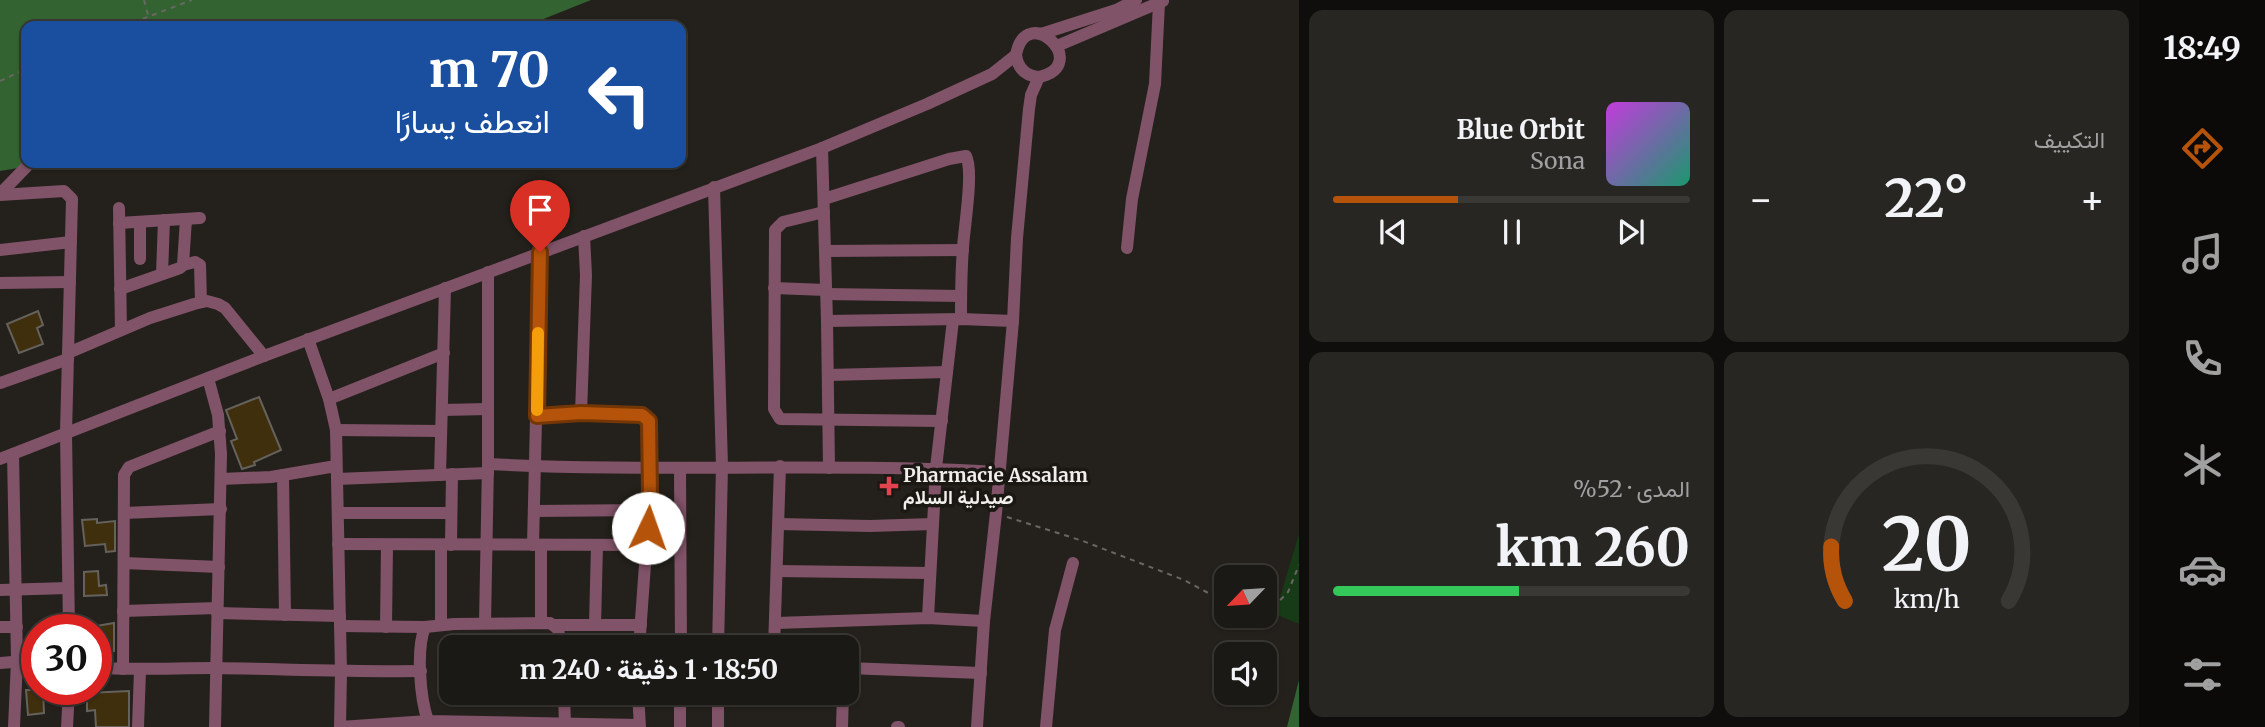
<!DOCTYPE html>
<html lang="ar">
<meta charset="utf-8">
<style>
body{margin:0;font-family:Merriweather,Vazirmatn,serif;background:#282622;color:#f1f3f6;direction:rtl;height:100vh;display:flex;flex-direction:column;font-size:26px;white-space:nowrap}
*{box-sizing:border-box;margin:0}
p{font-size:23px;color:#a0a0a0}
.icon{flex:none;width:38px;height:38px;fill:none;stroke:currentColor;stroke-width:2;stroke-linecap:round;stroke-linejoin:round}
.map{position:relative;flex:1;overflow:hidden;direction:ltr}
.panel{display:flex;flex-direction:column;gap:10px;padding:10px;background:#0f0e0c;width:840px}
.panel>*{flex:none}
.banner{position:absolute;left:21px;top:21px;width:665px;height:147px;border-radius:14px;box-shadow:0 2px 5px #0004,0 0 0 2px #393834;direction:rtl;background:#1a4fa0;color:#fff;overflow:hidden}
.needle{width:46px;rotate:245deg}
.tools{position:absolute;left:1214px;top:565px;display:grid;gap:14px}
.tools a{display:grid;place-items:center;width:63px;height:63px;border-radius:14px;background:#1b1915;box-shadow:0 2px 5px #0004,0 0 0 2px #393834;font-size:35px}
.speed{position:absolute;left:21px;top:614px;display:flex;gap:14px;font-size:35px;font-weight:700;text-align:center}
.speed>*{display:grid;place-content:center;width:91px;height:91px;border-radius:50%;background:#1b1915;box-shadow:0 2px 5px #0004,0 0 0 2px #393834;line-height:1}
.speed .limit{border:10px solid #d22;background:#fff;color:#111}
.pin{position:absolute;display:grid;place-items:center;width:60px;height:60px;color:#fff;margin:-72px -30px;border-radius:50% 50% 50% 0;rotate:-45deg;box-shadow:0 0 7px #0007}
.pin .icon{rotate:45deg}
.me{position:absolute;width:77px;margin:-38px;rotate:3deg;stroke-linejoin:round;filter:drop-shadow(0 0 5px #0008)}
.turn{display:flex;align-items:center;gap:24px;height:147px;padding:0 21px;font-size:32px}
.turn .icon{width:91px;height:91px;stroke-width:2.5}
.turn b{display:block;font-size:49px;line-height:60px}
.big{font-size:52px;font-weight:700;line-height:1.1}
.panel .tile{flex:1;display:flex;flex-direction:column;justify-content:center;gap:10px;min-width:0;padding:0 24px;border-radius:14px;background:#282622}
.panel .dial{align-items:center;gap:0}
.dial svg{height:182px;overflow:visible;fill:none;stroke:#393834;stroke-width:7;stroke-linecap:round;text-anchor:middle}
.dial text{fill:#f1f3f6;stroke:none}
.song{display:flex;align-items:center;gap:21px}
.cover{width:84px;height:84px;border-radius:10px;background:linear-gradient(135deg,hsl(290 70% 55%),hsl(160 70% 35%))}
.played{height:7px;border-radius:4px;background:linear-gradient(90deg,#b45309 35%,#393834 35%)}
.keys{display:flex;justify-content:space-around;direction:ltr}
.heat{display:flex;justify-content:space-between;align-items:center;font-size:38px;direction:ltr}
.charge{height:10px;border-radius:5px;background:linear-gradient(90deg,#34c759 52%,#393834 0)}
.panel .tiles{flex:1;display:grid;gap:10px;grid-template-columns:repeat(2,1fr)}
.trip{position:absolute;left:439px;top:635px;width:420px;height:70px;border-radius:14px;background:#1b1915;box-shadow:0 2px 5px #0004,0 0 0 2px #393834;font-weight:700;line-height:70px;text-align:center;direction:rtl}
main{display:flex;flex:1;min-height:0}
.dock{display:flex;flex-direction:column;width:126px;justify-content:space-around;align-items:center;background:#0b0a08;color:#a0a0a0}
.dock .icon{width:49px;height:49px}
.dock .active{color:#b45309}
.dock b{font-size:32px;color:#f1f3f6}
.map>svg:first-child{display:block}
.green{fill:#173b16}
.forest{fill:#346332}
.building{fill:#402f0c;stroke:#65625d;stroke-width:2}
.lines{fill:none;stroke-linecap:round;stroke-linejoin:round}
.path{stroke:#6a6763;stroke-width:2;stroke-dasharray:5 5;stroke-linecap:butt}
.minor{stroke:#815368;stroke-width:12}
.route-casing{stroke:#753606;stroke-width:18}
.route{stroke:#b45309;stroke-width:12}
.slow{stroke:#f59e0b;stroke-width:12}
.health-dot{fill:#e0444e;stroke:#1b1813;stroke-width:2.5}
.labels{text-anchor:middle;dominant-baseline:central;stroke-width:7;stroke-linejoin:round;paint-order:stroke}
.poi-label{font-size:19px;font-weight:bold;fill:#f1efec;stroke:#1b1813;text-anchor:start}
</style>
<main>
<nav class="dock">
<b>18:49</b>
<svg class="icon active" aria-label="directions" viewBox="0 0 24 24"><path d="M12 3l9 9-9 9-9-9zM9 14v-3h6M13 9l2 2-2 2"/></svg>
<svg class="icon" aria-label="music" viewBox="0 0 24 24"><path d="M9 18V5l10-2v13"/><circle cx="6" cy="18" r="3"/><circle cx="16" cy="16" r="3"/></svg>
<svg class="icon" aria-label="phone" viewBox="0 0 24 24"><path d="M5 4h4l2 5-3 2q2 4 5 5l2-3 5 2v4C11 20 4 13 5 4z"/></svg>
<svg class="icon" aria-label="climate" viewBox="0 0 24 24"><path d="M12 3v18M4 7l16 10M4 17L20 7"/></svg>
<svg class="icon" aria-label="car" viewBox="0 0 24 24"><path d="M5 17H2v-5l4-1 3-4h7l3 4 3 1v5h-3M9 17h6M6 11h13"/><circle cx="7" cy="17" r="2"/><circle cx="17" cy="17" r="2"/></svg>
<svg class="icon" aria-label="filters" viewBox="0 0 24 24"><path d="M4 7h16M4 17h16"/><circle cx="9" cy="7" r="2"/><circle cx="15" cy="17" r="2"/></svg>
</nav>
<section class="panel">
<div class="tiles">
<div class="tile"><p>التكييف</p>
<div class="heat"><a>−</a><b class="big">22°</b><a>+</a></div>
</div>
<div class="tile">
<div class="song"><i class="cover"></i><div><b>Blue Orbit</b><p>Sona</p></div></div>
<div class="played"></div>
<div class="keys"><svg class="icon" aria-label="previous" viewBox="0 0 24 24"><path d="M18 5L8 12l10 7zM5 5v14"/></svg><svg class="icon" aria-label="pause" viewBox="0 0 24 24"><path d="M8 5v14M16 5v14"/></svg><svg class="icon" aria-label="next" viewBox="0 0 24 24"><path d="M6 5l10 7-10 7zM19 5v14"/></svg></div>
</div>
<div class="tile dial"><svg viewBox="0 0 100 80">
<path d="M14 69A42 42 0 1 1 86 69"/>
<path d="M14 69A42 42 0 0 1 8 45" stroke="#b45309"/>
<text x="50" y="56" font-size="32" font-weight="700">20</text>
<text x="50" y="72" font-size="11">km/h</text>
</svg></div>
<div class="tile"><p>المدى · 52%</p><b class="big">260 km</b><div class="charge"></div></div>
</div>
</section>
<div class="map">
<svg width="1299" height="727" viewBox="0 0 1299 727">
<rect width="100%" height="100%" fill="#24211c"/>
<polygon class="green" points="1299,534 1299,624 1275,614"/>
<g class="forest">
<polygon points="0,0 591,0 526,26 26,26 26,163 49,163 0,171"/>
<polygon points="1299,680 1299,727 1287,727"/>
</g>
<g class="building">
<polygon points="38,311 43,325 37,328 43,344 19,353 7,324"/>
<polygon points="259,397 281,450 254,462 255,465 242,469 231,441 237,439 226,410"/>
<polygon points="97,519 97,523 115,521 115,551 106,552 105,544 85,546 82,520"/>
<polygon points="98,571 99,586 106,585 107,595 84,596 84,572"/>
<polygon points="114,623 114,651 96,653 96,626"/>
<polygon points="26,690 43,690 44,713 28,715"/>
<polygon points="129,691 129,727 96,727 95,710 87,711 87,693"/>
</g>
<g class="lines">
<g class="path">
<polyline points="144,0 148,15"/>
<polyline points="124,26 192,0"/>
<polyline points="0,81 26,69"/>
<polyline points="1007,517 1083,541 1184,580 1227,603"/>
<polyline points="1265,612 1270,611 1288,592 1299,565"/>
</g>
<g class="minor">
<polyline points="1041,34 1116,10 1136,0"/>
<polyline points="1057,46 1163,1"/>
<polyline points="822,148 827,321 829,468"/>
<polyline points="714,187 722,466 718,648"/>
<polyline points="0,194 30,163"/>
<polyline points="0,195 64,191 72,199 66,433 69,630"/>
<path d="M824 199 949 159 966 156C974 171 964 228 963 248 961 272 961 295 961 319"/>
<polyline points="119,208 121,330"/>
<polyline points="824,212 783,222 775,230 774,409 780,419 942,421"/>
<polyline points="140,222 140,259"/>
<polyline points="119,223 200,218"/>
<polyline points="1127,248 1132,199 1155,84 1159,3"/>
<polyline points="0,250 71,242"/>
<polyline points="825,251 963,250"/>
<polyline points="183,265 195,262 200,265 201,302"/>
<polyline points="162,274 164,220"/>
<polyline points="0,283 70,282"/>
<polyline points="774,288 826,290"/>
<polyline points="120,289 180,268 183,265 186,219"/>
<polyline points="826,294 961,296"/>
<polyline points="827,321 961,319 1013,321"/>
<polyline points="308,339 329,399 336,430 341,672 340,727"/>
<polyline points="68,353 150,318 194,304 207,301 218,304 225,308 264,356"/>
<polyline points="828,375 947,372"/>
<polyline points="208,378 218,415 221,454 215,727"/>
<polyline points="0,383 68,359"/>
<polyline points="329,399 444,353"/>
<polyline points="442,410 488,409"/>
<polyline points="581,413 586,275 584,236"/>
<polyline points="537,416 581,413 642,415 649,421 650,495 639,648"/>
<polyline points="336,430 441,431"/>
<polyline points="13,454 17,660 14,727"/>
<polyline points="0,459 264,356 822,148 927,104 992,74 1016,55"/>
<path d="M488 464C658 473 829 462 999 472"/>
<polyline points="680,468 681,648"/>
<polyline points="283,475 285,615"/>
<polyline points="440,475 445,288"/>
<polyline points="221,479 271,477 336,466"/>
<polyline points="337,479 488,473"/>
<polyline points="534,511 648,510"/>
<polyline points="124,513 221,509"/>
<polyline points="338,513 451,513"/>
<polyline points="779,524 870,526 933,524"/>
<polyline points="338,544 646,545"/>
<polyline points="441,545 441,625"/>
<polyline points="451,545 452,474"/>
<polyline points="533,545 540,252"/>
<polyline points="124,563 219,567"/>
<polyline points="777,571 930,573"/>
<polyline points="0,590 68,588"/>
<polyline points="123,611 217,608"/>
<polyline points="217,613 340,616"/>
<polyline points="928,618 936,468 953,320"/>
<polyline points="485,623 488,464 488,272"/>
<polyline points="541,623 541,545"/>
<polyline points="776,623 928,618 984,621"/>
<polyline points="555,625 641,625"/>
<polyline points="595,625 597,545"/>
<polyline points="340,626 425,627"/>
<polyline points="0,627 17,627"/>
<polyline points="386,627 387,545"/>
<path d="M561 648 558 629 550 623 454 624 425 627C416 649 420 698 428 721L639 725"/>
<polyline points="774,648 780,466"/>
<polyline points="0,663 37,660"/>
<path d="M96 668C136 670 176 668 215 668 284 669 352 672 421 671"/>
<polyline points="847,668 981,673"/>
<polyline points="123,669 124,475 129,467 139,463 220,431"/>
<polyline points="564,693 565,725"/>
<polyline points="638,693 640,727"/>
<polyline points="718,693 718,727"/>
<polyline points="67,727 69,690"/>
<polyline points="138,727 140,670"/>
<polyline points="340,727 428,721"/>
<polyline points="680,727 680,693"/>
<polyline points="842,727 843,693"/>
<polyline points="897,727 899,727"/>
<path d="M977 727 984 621 996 513 1013 321 1017 238 1029 109 1031 95 1039 77C1093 65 1026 0 1016 55 1018 69 1026 76 1039 77"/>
<polyline points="1046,727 1055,630 1073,563"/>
</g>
</g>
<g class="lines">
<g class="route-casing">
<polyline id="route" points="540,252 537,416 581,413 642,415 649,421 650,495 648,528"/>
</g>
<use href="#route" class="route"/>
<polyline class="slow" points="537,410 538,333"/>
</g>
<path class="health-dot" d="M885.5 475.5h7v7h7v7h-7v7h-7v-7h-7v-7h7z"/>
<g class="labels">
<g class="poi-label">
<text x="903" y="475">Pharmacie Assalam<tspan x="903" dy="22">صيدلية السلام</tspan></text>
</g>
</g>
</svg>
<div class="tools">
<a><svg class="needle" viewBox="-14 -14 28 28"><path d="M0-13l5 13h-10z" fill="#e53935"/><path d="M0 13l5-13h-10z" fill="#a0a0a0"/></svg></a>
<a><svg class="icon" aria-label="sound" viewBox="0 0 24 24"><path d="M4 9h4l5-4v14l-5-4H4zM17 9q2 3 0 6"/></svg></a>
</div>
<div class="speed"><div class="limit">30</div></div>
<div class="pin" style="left:540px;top:252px;background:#d93025"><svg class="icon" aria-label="arrive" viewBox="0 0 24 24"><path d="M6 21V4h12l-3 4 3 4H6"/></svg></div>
<svg class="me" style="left:648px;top:528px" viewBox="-20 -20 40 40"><circle r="19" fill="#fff"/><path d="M0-13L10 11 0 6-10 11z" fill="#b45309"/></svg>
<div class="trip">18:50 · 1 دقيقة · 240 m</div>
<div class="banner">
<div class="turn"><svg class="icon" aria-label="left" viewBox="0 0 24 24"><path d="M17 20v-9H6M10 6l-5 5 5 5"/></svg><div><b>70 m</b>انعطف يسارًا</div></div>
</div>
</div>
</main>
